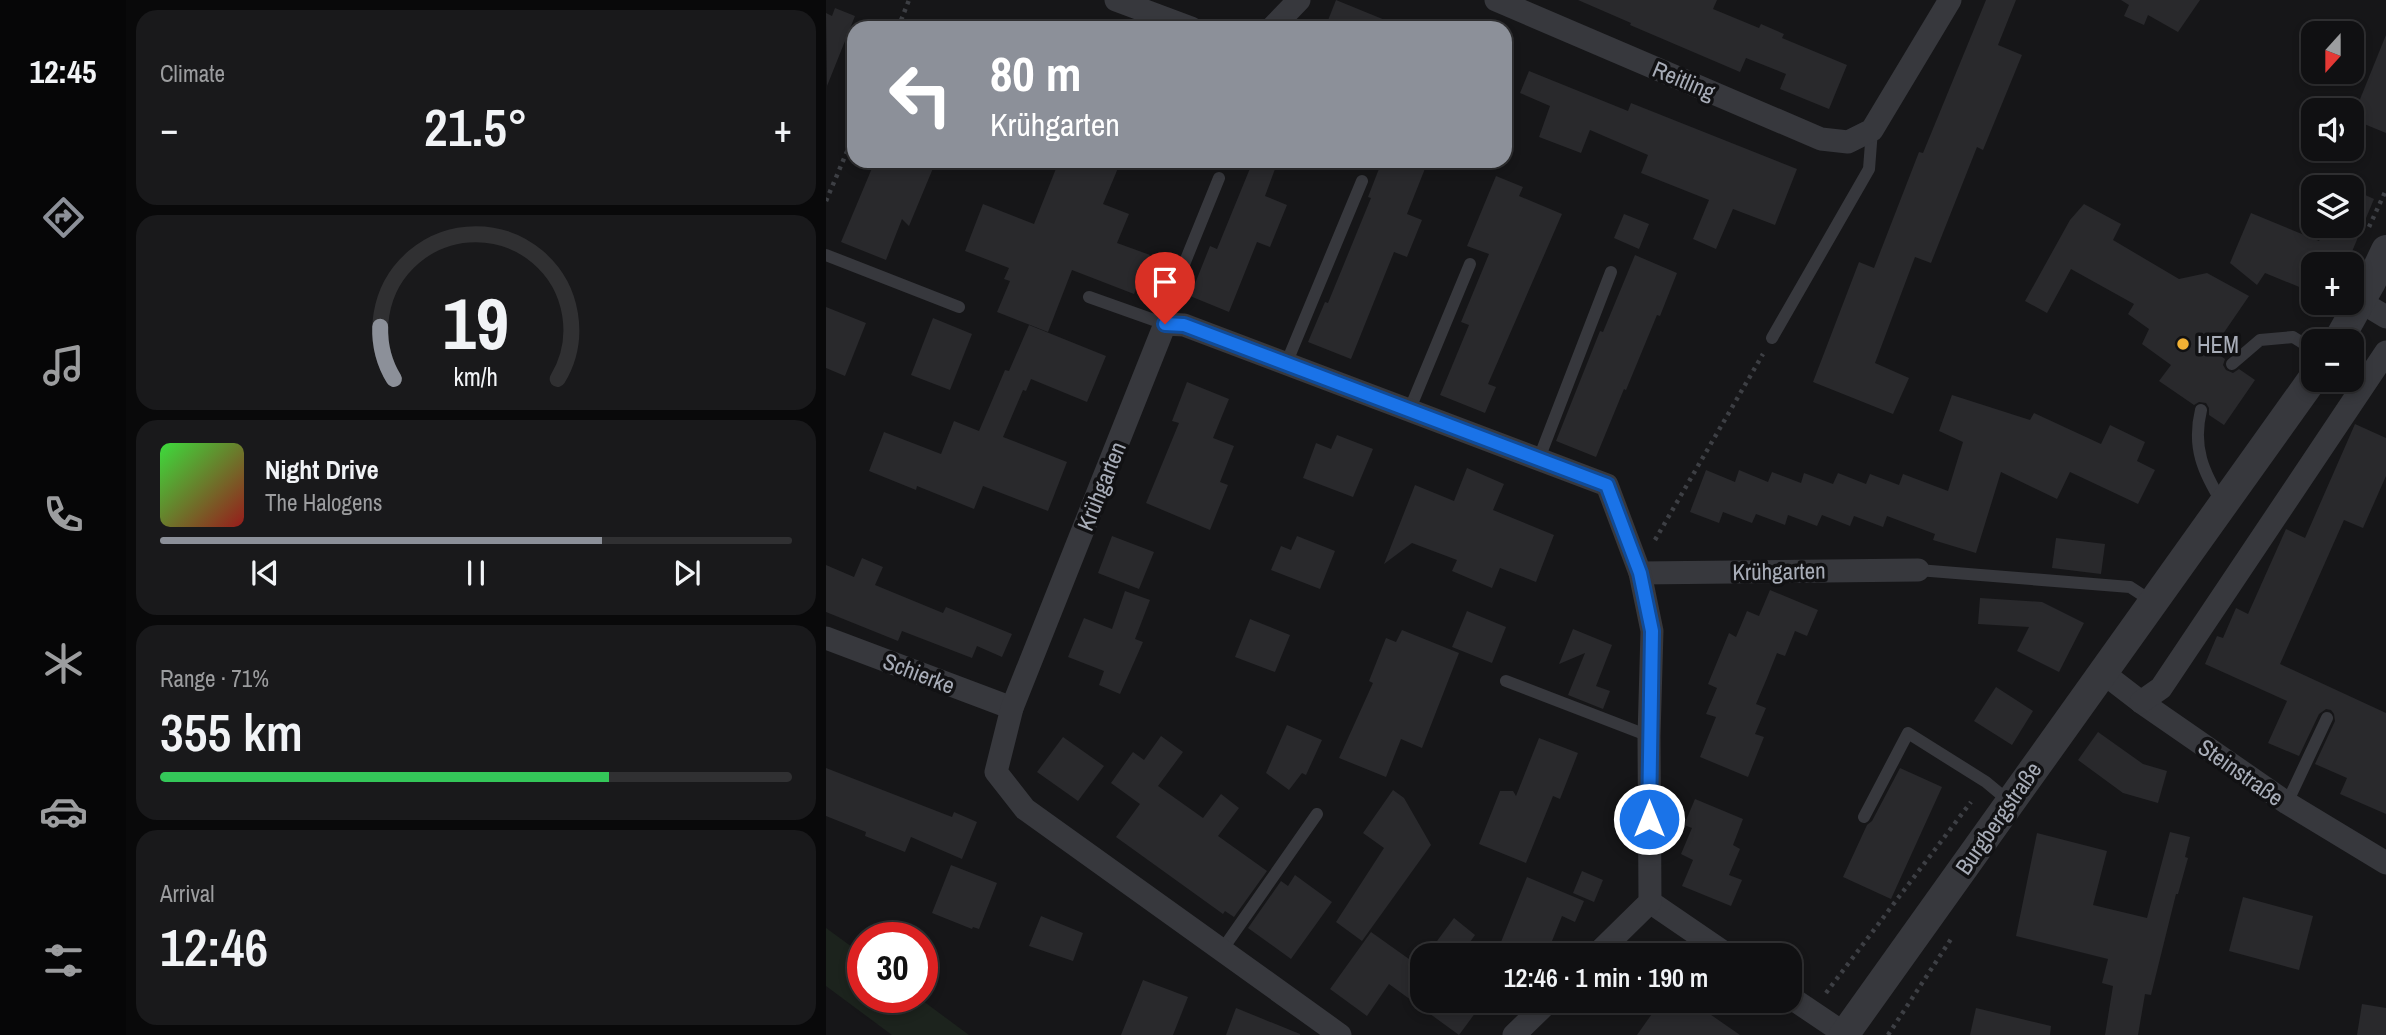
<!DOCTYPE html>
<meta charset="utf-8">
<style>
body{margin:0;font-family:"Archivo Narrow",sans-serif;background:#19191b;color:#f1f3f6;height:100vh;display:flex;flex-direction:column;font-size:26px;white-space:nowrap}
*{box-sizing:border-box;margin:0}
p{font-size:23px;color:#9c9d9f}
.icon{flex:none;width:38px;height:38px;fill:none;stroke:currentColor;stroke-width:2;stroke-linecap:round;stroke-linejoin:round}
.map{position:relative;flex:1;overflow:hidden}
.details{display:flex;flex-direction:column;gap:10px;padding:10px;background:#09090a;width:700px}
.details>*{flex:none}
.guide{position:absolute;left:21px;top:21px;width:665px;height:147px;border-radius:21px;box-shadow:0 4px 10px #0003,0 0 0 2px #303032;background:#8c9099;color:#fff;overflow:hidden}
.needle{width:46px;rotate:201deg}
.buttons{position:absolute;left:1475px;top:21px;display:grid;gap:14px}
.buttons a{display:grid;place-items:center;width:63px;height:63px;border-radius:14px;background:#101012;box-shadow:0 4px 10px #0003,0 0 0 2px #303032;font-size:35px}
.speed{position:absolute;left:21px;top:922px;display:flex;gap:14px;font-size:35px;font-weight:700;text-align:center}
.speed>*{display:grid;place-content:center;width:91px;height:91px;border-radius:50%;background:#101012;box-shadow:0 4px 10px #0003,0 0 0 2px #303032;line-height:1}
.speed .limit{border:10px solid #d22;background:#fff;color:#111}
.pin{position:absolute;display:grid;place-items:center;width:60px;height:60px;color:#fff;margin:-72px -30px;border-radius:50% 50% 50% 0;rotate:-45deg;box-shadow:0 0 7px #0007}
.pin .icon{rotate:45deg}
.me{position:absolute;width:77px;margin:-38px;rotate:0deg;stroke-linejoin:round;filter:drop-shadow(0 0 5px #0008)}
.turn{display:flex;align-items:center;gap:24px;height:147px;padding:0 28px;font-size:32px}
.turn .icon{width:91px;height:91px;stroke-width:2.5}
.turn b{display:block;font-size:49px;line-height:60px}
.big{font-size:52px;font-weight:600;line-height:1.1}
.details .widget{flex:1;display:flex;flex-direction:column;justify-content:center;gap:10px;min-width:0;padding:0 24px;border-radius:21px;background:#19191b}
.details .dial{align-items:center;gap:0}
.dial svg{height:182px;overflow:visible;fill:none;stroke:#303032;stroke-width:7;stroke-linecap:round;text-anchor:middle}
.dial text{fill:#f1f3f6;stroke:none}
.song{display:flex;align-items:center;gap:21px}
.cover{width:84px;height:84px;border-radius:10px;background:linear-gradient(135deg,hsl(120 70% 55%),hsl(0 70% 35%))}
.played{height:7px;border-radius:4px;background:linear-gradient(90deg,#8c9099 70%,#303032 70%)}
.keys{display:flex;justify-content:space-around;direction:ltr}
.heat{display:flex;justify-content:space-between;align-items:center;font-size:38px;direction:ltr}
.charge{height:10px;border-radius:5px;background:linear-gradient(90deg,#34c759 71%,#303032 0)}
.trip{position:absolute;left:584px;top:943px;width:392px;height:70px;border-radius:21px;background:#101012;box-shadow:0 4px 10px #0003,0 0 0 2px #303032;font-weight:600;line-height:70px;text-align:center}
main{display:flex;flex:1;min-height:0}
.tab-bar{display:flex;flex-direction:column;width:126px;justify-content:space-around;align-items:center;background:#060607;color:#9c9d9f}
.tab-bar .icon{width:49px;height:49px}
.tab-bar .active{color:#8c9099}
.tab-bar b{font-size:32px;color:#f1f3f6}
.map>svg:first-child{display:block}
.green{fill:#1c231d}
.building{fill:#29292c}
.lines{fill:none;stroke-linecap:round;stroke-linejoin:round}
.path{stroke:#3d3f44;stroke-width:4.5;stroke-dasharray:3.5 5;stroke-linecap:butt}
.service{stroke:#37383d;stroke-width:12}
.minor{stroke:#37383d;stroke-width:23}
.tertiary{stroke:#37383d;stroke-width:30}
.route-casing{stroke:#114b97;stroke-width:18}
.route{stroke:#1a73e8;stroke-width:12}
.poi-dot{fill:#f2b134;stroke:#111113;stroke-width:2.5}
.labels{text-anchor:middle;dominant-baseline:central;stroke-width:7;stroke-linejoin:round;paint-order:stroke}
.street-label{font-size:23px;fill:#a8adb8;stroke:#111113}
.poi-label{font-size:23px;fill:#a8adb8;stroke:#111113;text-anchor:start}
</style>
<main>
<nav class="tab-bar">
<b>12:45</b>
<svg class="icon active" aria-label="directions" viewBox="0 0 24 24"><path d="M12 3l9 9-9 9-9-9zM9 14v-3h6M13 9l2 2-2 2"/></svg>
<svg class="icon" aria-label="music" viewBox="0 0 24 24"><path d="M9 18V5l10-2v13"/><circle cx="6" cy="18" r="3"/><circle cx="16" cy="16" r="3"/></svg>
<svg class="icon" aria-label="phone" viewBox="0 0 24 24"><path d="M5 4h4l2 5-3 2q2 4 5 5l2-3 5 2v4C11 20 4 13 5 4z"/></svg>
<svg class="icon" aria-label="climate" viewBox="0 0 24 24"><path d="M12 3v18M4 7l16 10M4 17L20 7"/></svg>
<svg class="icon" aria-label="car" viewBox="0 0 24 24"><path d="M5 17H2v-5l4-1 3-4h7l3 4 3 1v5h-3M9 17h6M6 11h13"/><circle cx="7" cy="17" r="2"/><circle cx="17" cy="17" r="2"/></svg>
<svg class="icon" aria-label="filters" viewBox="0 0 24 24"><path d="M4 7h16M4 17h16"/><circle cx="9" cy="7" r="2"/><circle cx="15" cy="17" r="2"/></svg>
</nav>
<section class="details">
<div class="widget"><p>Climate</p>
<div class="heat"><a>−</a><b class="big">21.5°</b><a>+</a></div>
</div>
<div class="widget dial"><svg viewBox="0 0 100 80">
<path d="M14 69A42 42 0 1 1 86 69"/>
<path d="M14 69A42 42 0 0 1 8 46" stroke="#8c9099"/>
<text x="50" y="56" font-size="32" font-weight="700">19</text>
<text x="50" y="72" font-size="11">km/h</text>
</svg></div>
<div class="widget">
<div class="song"><i class="cover"></i><div><b>Night Drive</b><p>The Halogens</p></div></div>
<div class="played"></div>
<div class="keys"><svg class="icon" aria-label="previous" viewBox="0 0 24 24"><path d="M18 5L8 12l10 7zM5 5v14"/></svg><svg class="icon" aria-label="pause" viewBox="0 0 24 24"><path d="M8 5v14M16 5v14"/></svg><svg class="icon" aria-label="next" viewBox="0 0 24 24"><path d="M6 5l10 7-10 7zM19 5v14"/></svg></div>
</div>
<div class="widget"><p>Range · 71%</p><b class="big">355 km</b><div class="charge"></div></div>
<div class="widget"><p>Arrival</p><b class="big">12:46</b></div>
</section>
<div class="map">
<svg width="1560" height="1035" viewBox="0 0 1560 1035">
<rect width="100%" height="100%" fill="#161618"/>
<polygon class="green" points="0,928 37,955 37,998 93,998 143,1035 66,1035 0,986"/>
<g class="building">
<polygon points="510,0 576,27 576,28 499,28"/>
<polygon points="752,0 891,0 887,9 933,28 935,24 958,34 956,38 1021,65 1003,109 954,89 960,74 920,58 914,72 804,25 805,23"/>
<polygon points="1160,0 1190,0 1172,45 1196,55 1157,150 1151,147 1105,263 1089,257 1049,363 1083,378 1067,414 987,382 1033,262 1048,268 1093,152 1097,153"/>
<polygon points="1295,0 1374,0 1352,32 1322,15 1318,25 1298,16 1303,5"/>
<polygon points="9,8 29,16 1,86 0,13 6,16"/>
<polygon points="1560,35 1560,133 1526,119"/>
<polygon points="703,71 802,111 805,103 971,169 949,225 907,209 890,249 867,239 883,200 815,173 822,155 764,130 755,153 713,137 724,106 694,93"/>
<polygon points="49,161 110,161 83,226 76,219 60,260 15,242"/>
<polygon points="233,161 295,161 277,204 303,214 291,243 324,255 308,294 246,270 222,332 171,312 184,281 178,279 183,268 139,251 157,204 208,224"/>
<polygon points="427,161 452,161 439,196 461,205 444,247 431,242 403,312 364,296 384,246 391,249"/>
<polygon points="556,161 602,161 581,214 596,220 581,257 568,252 525,359 482,342 499,302 502,303 545,198 542,197"/>
<polygon points="670,176 697,187 693,196 736,214 662,384 670,387 659,413 614,395 643,325 635,322 663,254 641,246"/>
<polygon points="1526,189 1548,199 1525,254 1536,259 1534,264 1488,264 1488,293 1439,273 1431,285 1404,263 1425,213 1493,241 1500,226 1526,226"/>
<polygon points="1258,204 1295,224 1287,240 1353,279 1381,273 1423,296 1386,350 1399,359 1397,365 1400,370 1407,373 1413,369 1429,380 1398,425 1383,415 1383,408 1380,403 1373,402 1368,405 1333,381 1345,365 1316,344 1323,329 1302,314 1308,304 1245,269 1221,313 1199,301 1244,220"/>
<polygon points="798,214 823,224 813,249 788,238"/>
<polygon points="809,255 851,273 834,316 831,315 800,390 798,389 770,457 730,441 774,331 777,332"/>
<polygon points="0,307 40,323 19,376 0,368"/>
<polygon points="107,318 146,334 124,390 85,375"/>
<polygon points="203,325 280,356 261,402 205,379 200,391 197,390 177,437 241,462 222,511 157,486 148,509 91,486 90,490 43,471 58,432 115,454 128,421 153,431 179,370 183,371"/>
<polygon points="361,382 403,399 387,438 408,446 394,482 402,485 384,530 320,503 353,423 346,421"/>
<polygon points="1126,395 1204,420 1208,413 1275,444 1284,425 1319,442 1311,461 1329,470 1312,504 1244,472 1231,499 1175,472 1150,553 1107,540 1109,534 1061,516 1057,527 1028,516 1024,526 996,515 991,526 962,515 959,525 930,514 926,523 897,512 893,523 864,512 880,470 909,482 913,470 942,482 946,472 975,483 978,473 1007,484 1012,473 1040,484 1044,474 1073,485 1077,474 1122,491 1137,442 1113,431"/>
<polygon points="1529,424 1560,438 1560,476 1537,528 1518,520 1454,664 1560,713 1560,814 1514,794 1521,778 1489,764 1509,721 1508,714 1505,710 1500,709 1493,714 1473,756 1442,743 1461,701 1379,664 1391,636 1397,638 1410,608 1422,614 1460,529 1479,538"/>
<polygon points="511,435 547,449 527,497 477,478 490,443 505,449"/>
<polygon points="641,468 678,484 667,510 728,535 710,582 674,568 666,588 626,571 631,560 586,543 558,564 589,485 628,501"/>
<polygon points="286,536 328,552 313,589 272,573"/>
<polygon points="471,536 509,551 494,589 445,570 455,546 465,550"/>
<polygon points="1230,538 1279,544 1275,574 1226,568"/>
<polygon points="36,558 57,567 49,585 117,613 120,607 186,634 176,657 151,646 146,658 76,631 72,641 0,612 0,565 28,577"/>
<polygon points="944,590 992,610 981,636 969,631 959,656 951,653 941,678 930,704 940,708 929,734 938,737 922,777 874,757 890,717 880,714 891,688 882,684 903,633 910,637 921,611 933,616"/>
<polygon points="299,591 324,600 309,639 317,642 294,694 273,685 278,671 242,657 258,618 286,629"/>
<polygon points="1154,598 1216,602 1258,623 1233,672 1191,651 1203,627 1152,624"/>
<polygon points="641,611 680,627 666,663 626,647"/>
<polygon points="424,619 464,635 449,672 409,657"/>
<polygon points="747,629 786,645 770,686 784,691 777,709 742,695 759,653 733,664"/>
<polygon points="576,630 633,653 596,748 575,739 560,777 513,758 547,683 543,681 560,638 570,642"/>
<polygon points="1170,687 1207,711 1186,745 1148,721"/>
<polygon points="461,725 496,740 480,775 476,773 463,790 440,773"/>
<polygon points="1272,732 1317,764 1341,771 1332,803 1297,793 1252,760"/>
<polygon points="335,736 357,752 332,786 377,818 395,794 413,808 392,836 441,871 408,917 399,911 397,914 290,837 314,804 285,783 307,752 318,760"/>
<polygon points="237,737 278,766 252,801 211,772"/>
<polygon points="713,738 752,753 734,799 727,796 700,863 653,844 674,791 687,791 690,796"/>
<polygon points="0,768 126,817 128,812 151,822 136,859 85,837 79,852 39,836 40,832 0,816"/>
<polygon points="1074,768 1116,787 1065,899 1017,877 1041,825 1046,821"/>
<polygon points="567,790 578,798 605,845 536,941 510,922 558,848 537,833"/>
<polygon points="869,799 917,819 907,845 914,849 903,875 916,880 905,906 856,886 867,860 855,854 866,828 858,825"/>
<polygon points="1344,832 1364,837 1359,857 1362,858 1352,894 1350,894 1325,995 1319,994 1312,1035 1279,1035 1287,986 1276,983 1282,959 1190,936 1211,833 1281,851 1267,905 1321,918"/>
<polygon points="125,865 171,883 153,929 147,927 146,929 106,913"/>
<polygon points="756,871 777,880 768,902 747,893"/>
<polygon points="469,875 506,902 465,959 422,928 455,881 462,886"/>
<polygon points="701,877 758,901 749,922 736,916 720,956 694,956 673,947"/>
<polygon points="1417,897 1487,916 1473,970 1403,951"/>
<polygon points="215,916 257,933 247,961 203,946"/>
<polygon points="628,918 649,935 634,956 600,956"/>
<polygon points="545,932 597,969 597,1001 658,1001 633,1035 563,984 541,1016 504,989"/>
<polygon points="317,980 362,997 347,1035 295,1035"/>
<polygon points="835,1001 865,1001 914,1035 811,1035"/>
<polygon points="1536,1004 1560,1008 1560,1035 1531,1035"/>
<polygon points="410,1008 474,1034 474,1035 400,1035"/>
<polygon points="1150,1008 1225,1026 1224,1035 1144,1035"/>
</g>
<g class="lines">
<g class="path">
<polyline points="72,28 83,0"/>
<polyline points="0,201 28,135"/>
<polyline points="1543,227 1560,190"/>
<polyline points="829,540 937,354"/>
<polyline points="1000,993 1145,802"/>
<polyline points="1062,1035 1125,939"/>
</g>
<g class="service">
<polyline points="0,255 133,307"/>
<polyline points="263,297 339,324 348,289 393,178"/>
<polyline points="946,338 1043,169 1046,130"/>
<polyline points="460,364 536,181"/>
<polyline points="1406,364 1434,340 1467,337 1488,350"/>
<path d="M1375 410C1366 447 1377 472 1397 504"/>
<polyline points="583,411 644,264"/>
<polyline points="712,461 785,272"/>
<polyline points="1092,570 1304,587 1327,602"/>
<polyline points="680,681 823,736"/>
<polyline points="1461,803 1501,718"/>
<polyline points="1038,817 1082,733 1160,782 1184,802"/>
<polyline points="396,950 491,814"/>
</g>
<g class="minor">
<polyline points="290,0 365,28"/>
<polyline points="670,0 995,139 1022,142 1046,130 1124,0"/>
<polyline points="446,28 473,0"/>
<polyline points="1535,302 1560,317"/>
<polyline points="814,573 1092,570"/>
<polyline points="0,638 186,708"/>
<polyline points="1276,672 1315,702 1461,803 1560,863"/>
<polyline points="1315,702 1335,688 1560,352"/>
<polyline points="824,902 903,956"/>
<polyline points="964,997 1019,1034"/>
<polyline points="514,1035 199,809 170,772 186,708 339,324 358,325 781,485 814,573 826,631 823,736 824,902 769,956"/>
<polyline points="688,1035 723,1001"/>
</g>
<g class="tertiary">
<polyline points="1512,341 1545,282 1560,250"/>
<polyline points="1018,1035 1488,377"/>
</g>
</g>
<g class="lines">
<g class="route-casing">
<polyline id="route" points="339,324 358,325 781,485 814,573 826,631 823,819"/>
</g>
<use href="#route" class="route"/>
</g>
<circle class="poi-dot" cx="1357" cy="344" r="7"/>
<g class="labels">
<g class="street-label">
<text transform="translate(858 80) rotate(23)">Reitling</text>
<text transform="translate(275 486) rotate(-68)">Krühgarten</text>
<text transform="translate(953 571) rotate(-1)">Krühgarten</text>
<text transform="translate(93 673) rotate(21)">Schierke</text>
<text transform="translate(1415 772) rotate(35)">Steinstraße</text>
<text transform="translate(1172 818) rotate(-55)">Burgbergstraße</text>
</g>
<g class="poi-label">
<text x="1371" y="344">HEM</text>
</g>
</g>
</svg>
<div class="buttons">
<a><svg class="needle" viewBox="-14 -14 28 28"><path d="M0-13l5 13h-10z" fill="#e53935"/><path d="M0 13l5-13h-10z" fill="#9c9d9f"/></svg></a>
<a><svg class="icon" aria-label="sound" viewBox="0 0 24 24"><path d="M4 9h4l5-4v14l-5-4H4zM17 9q2 3 0 6"/></svg></a>
<a><svg class="icon" aria-label="layers" viewBox="0 0 24 24"><path d="M12 4l9 5-9 5-9-5zM3 14l9 5 9-5"/></svg></a>
<a>+</a>
<a>−</a>
</div>
<div class="speed"><div class="limit">30</div></div>
<div class="pin" style="left:339px;top:324px;background:#d93025"><svg class="icon" aria-label="arrive" viewBox="0 0 24 24"><path d="M6 21V4h12l-3 4 3 4H6"/></svg></div>
<svg class="me" style="left:823px;top:819px" viewBox="-20 -20 40 40"><circle r="17" fill="#1a73e8" stroke="#fff" stroke-width="3"/><path d="M0-11L8 9 0 5-8 9z" fill="#fff"/></svg>
<div class="trip">12:46 · 1 min · 190 m</div>
<div class="guide">
<div class="turn"><svg class="icon" aria-label="left" viewBox="0 0 24 24"><path d="M17 20v-9H6M10 6l-5 5 5 5"/></svg><div><b>80 m</b>Krühgarten</div></div>
</div>
</div>
</main>
